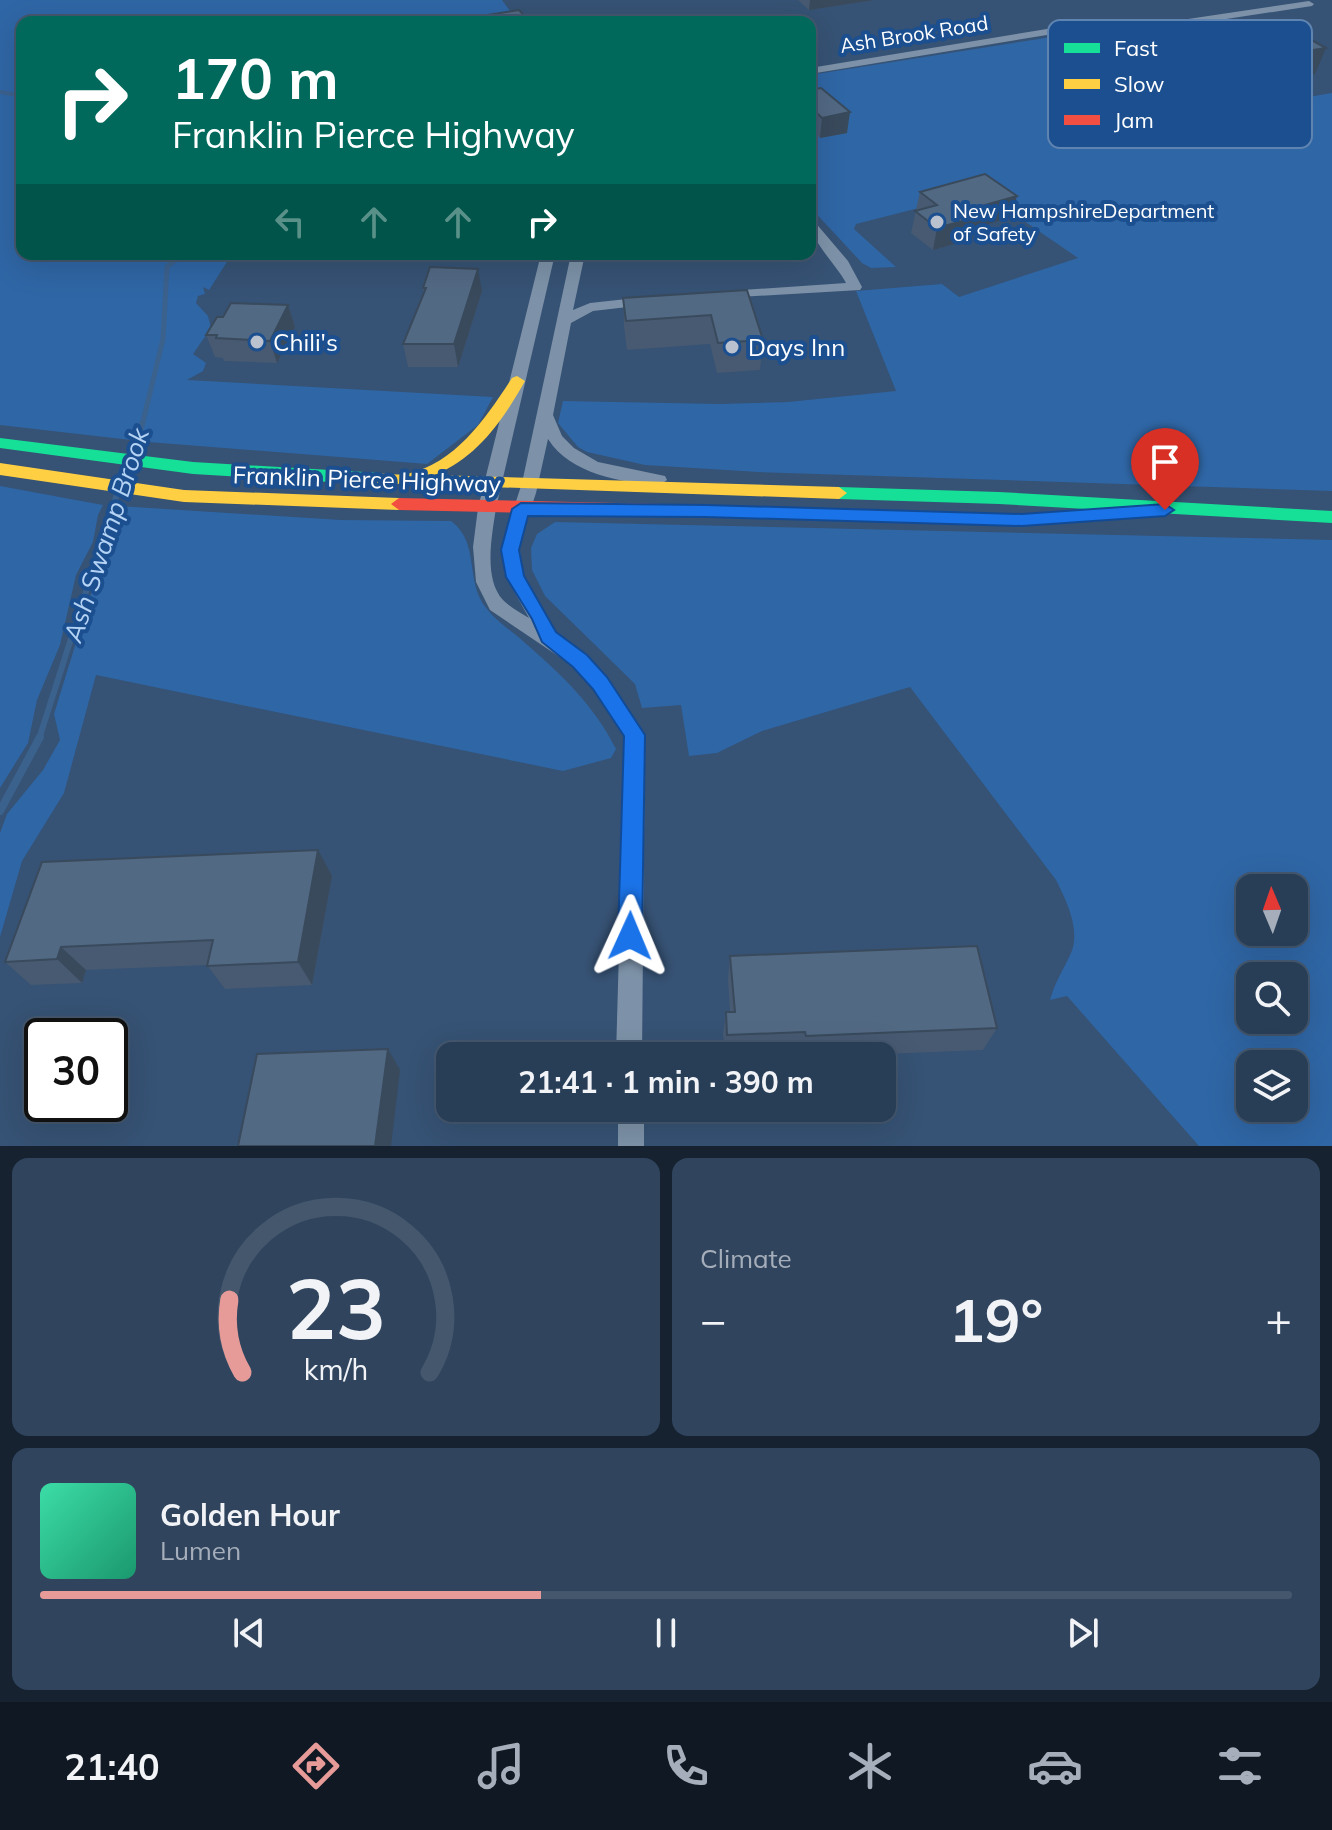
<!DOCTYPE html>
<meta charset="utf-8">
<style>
body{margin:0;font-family:Mulish,sans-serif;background:#30455d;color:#f1f3f6;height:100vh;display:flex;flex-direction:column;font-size:30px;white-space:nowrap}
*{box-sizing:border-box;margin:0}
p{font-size:26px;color:#a5aeba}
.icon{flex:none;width:44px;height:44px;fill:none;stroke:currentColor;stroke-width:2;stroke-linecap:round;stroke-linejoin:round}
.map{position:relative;height:1146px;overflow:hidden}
.panel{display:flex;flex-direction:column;gap:12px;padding:12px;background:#162230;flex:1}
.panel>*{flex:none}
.top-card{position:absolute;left:16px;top:16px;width:800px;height:244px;border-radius:16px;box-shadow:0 8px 32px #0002,0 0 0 2px #44576d;background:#00695c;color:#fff;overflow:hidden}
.needle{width:52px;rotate:358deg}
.controls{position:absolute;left:1236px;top:874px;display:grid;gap:16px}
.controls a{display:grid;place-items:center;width:72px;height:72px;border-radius:16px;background:#283e57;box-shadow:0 8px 32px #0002,0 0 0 2px #44576d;font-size:40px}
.speed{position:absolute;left:24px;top:1018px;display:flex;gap:16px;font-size:40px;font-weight:700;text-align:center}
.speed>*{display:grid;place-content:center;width:104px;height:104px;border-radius:50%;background:#283e57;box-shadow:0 8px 32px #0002,0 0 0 2px #44576d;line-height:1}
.speed .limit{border:4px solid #111;border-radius:12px;background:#fff;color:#111}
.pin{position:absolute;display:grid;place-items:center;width:68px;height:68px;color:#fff;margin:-82px -34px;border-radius:50% 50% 50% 0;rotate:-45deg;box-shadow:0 0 8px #0007}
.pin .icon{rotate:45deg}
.me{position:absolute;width:88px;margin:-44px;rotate:1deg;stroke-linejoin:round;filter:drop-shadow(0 0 6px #0008)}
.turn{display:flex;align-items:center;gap:28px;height:168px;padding:0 24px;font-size:36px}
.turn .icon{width:104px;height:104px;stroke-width:2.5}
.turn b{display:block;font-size:56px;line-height:68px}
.lanes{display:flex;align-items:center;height:76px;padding:0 24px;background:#0003;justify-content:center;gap:40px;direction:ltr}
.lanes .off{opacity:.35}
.big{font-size:60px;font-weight:700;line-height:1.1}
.panel .card{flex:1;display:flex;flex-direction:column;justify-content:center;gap:12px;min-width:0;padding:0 28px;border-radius:16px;background:#30455d}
.panel .dial{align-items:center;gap:0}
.dial svg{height:208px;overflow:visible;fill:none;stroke:#44576d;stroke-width:7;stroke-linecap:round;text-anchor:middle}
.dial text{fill:#f1f3f6;stroke:none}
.song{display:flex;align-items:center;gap:24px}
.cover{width:96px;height:96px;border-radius:12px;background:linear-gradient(135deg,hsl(160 70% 55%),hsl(160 70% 35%))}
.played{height:8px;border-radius:4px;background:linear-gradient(90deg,#e69b98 40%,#44576d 40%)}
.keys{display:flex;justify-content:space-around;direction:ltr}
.heat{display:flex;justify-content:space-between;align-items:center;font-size:44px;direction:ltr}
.panel .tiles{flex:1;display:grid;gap:12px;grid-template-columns:1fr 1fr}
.card:last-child{grid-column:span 2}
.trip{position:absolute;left:436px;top:1042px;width:460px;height:80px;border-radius:16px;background:#283e57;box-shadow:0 8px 32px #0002,0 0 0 2px #44576d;font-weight:700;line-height:80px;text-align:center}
.tabs{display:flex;height:128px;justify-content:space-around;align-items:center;background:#101923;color:#a5aeba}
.tabs .icon{width:56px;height:56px}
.tabs .on{color:#e69b98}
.tabs b{font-size:36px;color:#f1f3f6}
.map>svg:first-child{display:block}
.green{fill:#2f66a5;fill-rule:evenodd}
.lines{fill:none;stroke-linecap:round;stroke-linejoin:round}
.stream-far3{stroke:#3b618d;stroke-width:4}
.stream-far2{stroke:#3b618d;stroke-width:5}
.stream-far1{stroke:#3b618d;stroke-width:6}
.stream{stroke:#3b618d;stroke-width:8}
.street{fill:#7d92a8;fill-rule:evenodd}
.fast{fill:#16e098;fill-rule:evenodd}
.slow{fill:#ffcf43;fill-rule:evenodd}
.jam{fill:#f24e42;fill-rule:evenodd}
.wall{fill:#475a72}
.shaded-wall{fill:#394a5c}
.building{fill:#526984;stroke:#394a5c;stroke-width:2}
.route{fill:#1a73e8;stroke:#114b97;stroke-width:2}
.poi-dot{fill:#b9c2ce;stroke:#1b4f8f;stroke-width:3}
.labels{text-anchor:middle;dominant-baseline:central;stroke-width:8;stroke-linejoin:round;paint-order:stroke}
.far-street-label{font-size:20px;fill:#fff;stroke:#1b4f8f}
.far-poi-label{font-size:20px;fill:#fff;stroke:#1b4f8f;text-anchor:start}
.poi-label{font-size:24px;fill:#fff;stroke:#1b4f8f;text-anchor:start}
.street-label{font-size:24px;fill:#fff;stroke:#1b4f8f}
.water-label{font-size:26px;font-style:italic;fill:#b5d3f5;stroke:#1b4f8f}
.key{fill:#1b4f8f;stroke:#5f84b1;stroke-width:2}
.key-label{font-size:22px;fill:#fff}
</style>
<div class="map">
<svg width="1332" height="1146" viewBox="0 0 1332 1146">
<rect width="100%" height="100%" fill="#365274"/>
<g class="green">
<polygon points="0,0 502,0 518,22 22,22 22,254 232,254 209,290 203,287 205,294 198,296 196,303 208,316 211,328 193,354 206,363 203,371 187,380 493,397 478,425 427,464 148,442 0,425"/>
<path d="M1077 33C1117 59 1175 105 1223 109 1248 111 1304 97 1332 93V491L758 472 645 465 587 452 578 447 558 423 563 401 720 404 788 402 896 391 856 291 942 284 959 297 1078 258 986 195 978 193 856 224 854 229 896 267 871 268 862 263 810 207V75Z"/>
<polygon points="0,486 103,505 98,515 93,542 76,575 60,645 37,700 28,743 0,788"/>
<path d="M118 506 341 520 451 521C481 543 464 582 487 609 497 622 512 631 524 642 561 674 594 705 616 749L611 758 563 771 96 675 64 793 22 861 0 937V833L7 814 43 770 60 740 54 714Z"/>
<path d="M555 522 1332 540V1146H1199L1067 996 1050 1000C1056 979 1063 971 1071 953 1081 930 1066 900 1056 880L910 687 762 731 717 753 689 756 681 705 642 708 635 684 545 596 532 570 531 548 537 534ZM1250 888H1294V932H1250ZM1250 976H1294V1020H1250ZM1250 1064H1294V1108H1250Z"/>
</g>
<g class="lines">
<polyline class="stream-far3" points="0,92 22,96"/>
<polyline class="stream-far2" points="142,426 163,339 167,267 182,254"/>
<g class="stream-far1">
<polyline points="132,455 142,424"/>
<polyline points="39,739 118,491"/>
</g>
<polyline class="stream" points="0,811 40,737"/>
<g class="street">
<polygon points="1309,1 1314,4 1312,6 1141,32 1053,34 810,74 810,68 1053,28 1141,26"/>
<path d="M810 220 814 221 848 261 862 287 860 290 722 298V292L727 291 846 283C836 264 810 241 810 220Z"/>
<path d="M541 254H555L496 508C492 535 483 578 503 600 510 607 521 613 529 618L505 575 502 544 522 483 571 254H585L573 310 590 303 645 297 652 301 645 305 593 311 571 323 553 415 562 436 574 448 598 462 665 476 667 480 659 486C620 481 571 475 548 439L536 493 519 544 523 575 555 632 587 656 607 677 645 735 642 1056H616L625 737 593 689 573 666 490 610 476 582 473 547 478 508Z"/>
<rect x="618" y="1108" width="26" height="38"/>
</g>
<g class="fast">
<polygon points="0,438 193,462 381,473 389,479 381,485 193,474 0,448"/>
<polygon points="839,487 999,492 1332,511 1332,523 999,504 839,499 831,493"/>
</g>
<g class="slow">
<path d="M517 376 525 381C503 420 478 457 435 475L839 487 847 493 839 499 375 483 373 479 375 475C386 472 397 476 407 474 456 463 486 418 512 378Z"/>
<polygon points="0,463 184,490 399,498 407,504 399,510 184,502 0,475"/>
</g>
<polygon class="jam" points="399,498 662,504 671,510 662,516 399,510 391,504"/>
</g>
<g class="wall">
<polygon points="798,0 874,0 809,10"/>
<polygon points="1199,41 1315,74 1309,75 1303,87 1229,100 1206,84 1209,78 1190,67"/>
<polygon points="810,90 847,133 820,138 815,133 810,134"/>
<polygon points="920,192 1017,196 1011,217 974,229 972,239 933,250 911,233"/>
<polygon points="423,288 482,291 458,367 408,367 403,344 424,293"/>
<polygon points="747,290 763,340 760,370 717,373 710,344 627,350 624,327 623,298"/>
<polygon points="288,305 295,327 277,363 224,361 223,358 215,357 206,335 223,317"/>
<polygon points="332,876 312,985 225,989 207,965 86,970 82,983 31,985 5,962"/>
<polygon points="730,956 997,1028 983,1050 833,1056 800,1056 800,1053 725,1056 723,1034 726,1012 730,1012 728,979"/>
</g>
<g class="shaded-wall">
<polygon points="810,0 874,0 809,10"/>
<polygon points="1326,48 1315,74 1309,75 1303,87 1229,100 1240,73 1299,52"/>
<polygon points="850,112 847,133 820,138 822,118"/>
<polygon points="817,113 815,133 810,134 810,114"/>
<polygon points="1017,196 1011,217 974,229 972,239 933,250 937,228 968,210"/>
<polygon points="478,269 482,291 458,367 454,344"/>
<polygon points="288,305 295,327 277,363 270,341"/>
<polygon points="318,850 332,876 312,985 298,962"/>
<polygon points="61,947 86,970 82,983 57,959"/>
<polygon points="388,1049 400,1070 391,1146 375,1146"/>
</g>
<g class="building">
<polygon points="519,10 530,22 442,22"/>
<polygon points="1288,27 1326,48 1299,52 1315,61 1240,73 1216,58 1226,57 1199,41"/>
<polygon points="821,88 850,112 822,118 817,113 810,114 810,90"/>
<polygon points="985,174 1017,196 968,210 977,217 937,228 915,211 937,205 920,192"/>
<polygon points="430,267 478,269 454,344 403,344 426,288 423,288"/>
<polygon points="747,290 763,340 718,343 711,315 626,321 623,298"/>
<polygon points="231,303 288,305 270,341 216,338 217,335 206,335 217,317 223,317"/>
<polygon points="318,850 298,962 207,966 213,940 61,947 57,959 5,962 42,862"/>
<polygon points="977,946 997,1028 806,1036 805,1032 727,1035 726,1012 735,1012 730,956"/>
<polygon points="388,1049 375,1146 238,1146 257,1054"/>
</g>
<polygon class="route" points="521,503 706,505 1022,514 1165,504 1174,510 1165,516 1022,526 706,517 528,516 519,550 524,576 556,632 587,655 607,677 645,735 642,936 638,944 630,947 622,944 618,936 624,736 593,689 573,667 542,642 532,619 506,577 501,550 512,509"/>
<g class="poi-dot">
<circle cx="937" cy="222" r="8"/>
<circle cx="257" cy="342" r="8"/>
<circle cx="732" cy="347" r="8"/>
</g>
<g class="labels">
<g class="far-street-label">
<text transform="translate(914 34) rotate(-9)">Ash Brook Road</text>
</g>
<g class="far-poi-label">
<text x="953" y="210">New HampshireDepartment<tspan x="953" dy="23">of Safety</tspan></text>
</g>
<g class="poi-label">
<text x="273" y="342">Chili's</text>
<text x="748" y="347">Days Inn</text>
</g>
<g class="street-label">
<text transform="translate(367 479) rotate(2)">Franklin Pierce Highway</text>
</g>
<g class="water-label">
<text transform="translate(106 535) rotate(-72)">Ash Swamp Brook</text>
</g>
</g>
<rect x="1048" y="20" width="264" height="128" rx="12" class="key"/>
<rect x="1064" y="43" width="36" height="10" fill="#16e098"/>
<rect x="1064" y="79" width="36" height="10" fill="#ffcf43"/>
<rect x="1064" y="115" width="36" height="10" fill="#f24e42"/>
<g class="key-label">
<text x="1114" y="56">Fast</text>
<text x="1114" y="92">Slow</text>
<text x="1114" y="128">Jam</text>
</g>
</svg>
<div class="controls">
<a><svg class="needle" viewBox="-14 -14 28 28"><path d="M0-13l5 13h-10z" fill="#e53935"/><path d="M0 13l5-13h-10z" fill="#a5aeba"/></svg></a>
<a><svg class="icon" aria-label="search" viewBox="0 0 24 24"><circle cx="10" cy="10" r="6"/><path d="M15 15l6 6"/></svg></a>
<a><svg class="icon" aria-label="layers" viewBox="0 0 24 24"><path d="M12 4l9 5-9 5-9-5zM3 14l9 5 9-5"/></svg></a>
</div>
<div class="speed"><div class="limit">30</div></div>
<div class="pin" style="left:1165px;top:510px;background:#d93025"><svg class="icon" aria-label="arrive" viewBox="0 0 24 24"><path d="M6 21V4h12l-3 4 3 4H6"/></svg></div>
<svg class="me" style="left:630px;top:936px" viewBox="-20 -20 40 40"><path d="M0-17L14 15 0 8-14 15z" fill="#1a73e8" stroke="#fff" stroke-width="4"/></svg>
<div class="trip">21:41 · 1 min · 390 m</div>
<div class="top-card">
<div class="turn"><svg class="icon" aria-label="right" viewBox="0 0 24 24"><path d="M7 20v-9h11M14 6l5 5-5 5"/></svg><div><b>170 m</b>Franklin Pierce Highway</div></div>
<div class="lanes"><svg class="icon off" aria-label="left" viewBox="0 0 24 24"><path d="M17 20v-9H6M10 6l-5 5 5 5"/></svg><svg class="icon off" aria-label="ahead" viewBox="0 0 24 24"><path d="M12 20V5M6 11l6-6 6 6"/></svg><svg class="icon off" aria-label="ahead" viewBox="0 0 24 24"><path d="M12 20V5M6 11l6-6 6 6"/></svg><svg class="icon" aria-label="right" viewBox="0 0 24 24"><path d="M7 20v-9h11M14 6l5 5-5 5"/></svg></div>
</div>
</div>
<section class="panel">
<div class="tiles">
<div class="card dial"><svg viewBox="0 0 100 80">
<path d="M14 69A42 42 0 1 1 86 69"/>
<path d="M14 69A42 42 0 0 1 9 41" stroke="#e69b98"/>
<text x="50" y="56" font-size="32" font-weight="700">23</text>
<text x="50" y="72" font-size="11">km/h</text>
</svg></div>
<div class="card"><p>Climate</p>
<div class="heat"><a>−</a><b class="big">19°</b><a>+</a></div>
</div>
<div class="card">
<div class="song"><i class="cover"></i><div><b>Golden Hour</b><p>Lumen</p></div></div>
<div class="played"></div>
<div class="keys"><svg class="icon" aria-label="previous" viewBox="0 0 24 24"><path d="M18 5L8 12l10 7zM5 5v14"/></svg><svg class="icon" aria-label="pause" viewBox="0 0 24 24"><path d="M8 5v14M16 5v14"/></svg><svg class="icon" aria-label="next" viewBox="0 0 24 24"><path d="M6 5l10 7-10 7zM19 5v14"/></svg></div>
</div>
</div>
</section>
<nav class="tabs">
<b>21:40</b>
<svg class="icon on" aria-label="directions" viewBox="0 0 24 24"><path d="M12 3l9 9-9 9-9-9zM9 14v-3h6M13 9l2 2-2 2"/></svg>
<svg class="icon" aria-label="music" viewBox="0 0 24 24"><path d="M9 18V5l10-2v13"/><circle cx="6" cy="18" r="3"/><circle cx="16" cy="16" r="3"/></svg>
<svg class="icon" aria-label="phone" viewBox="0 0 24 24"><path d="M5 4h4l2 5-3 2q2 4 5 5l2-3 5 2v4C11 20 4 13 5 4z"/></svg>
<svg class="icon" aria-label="climate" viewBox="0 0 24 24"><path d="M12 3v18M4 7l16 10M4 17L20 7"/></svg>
<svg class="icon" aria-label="car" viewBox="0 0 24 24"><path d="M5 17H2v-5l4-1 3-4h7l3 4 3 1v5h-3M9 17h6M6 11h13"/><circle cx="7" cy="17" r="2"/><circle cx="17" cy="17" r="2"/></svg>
<svg class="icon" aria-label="filters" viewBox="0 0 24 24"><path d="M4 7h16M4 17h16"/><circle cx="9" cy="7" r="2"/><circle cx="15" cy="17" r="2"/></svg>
</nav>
